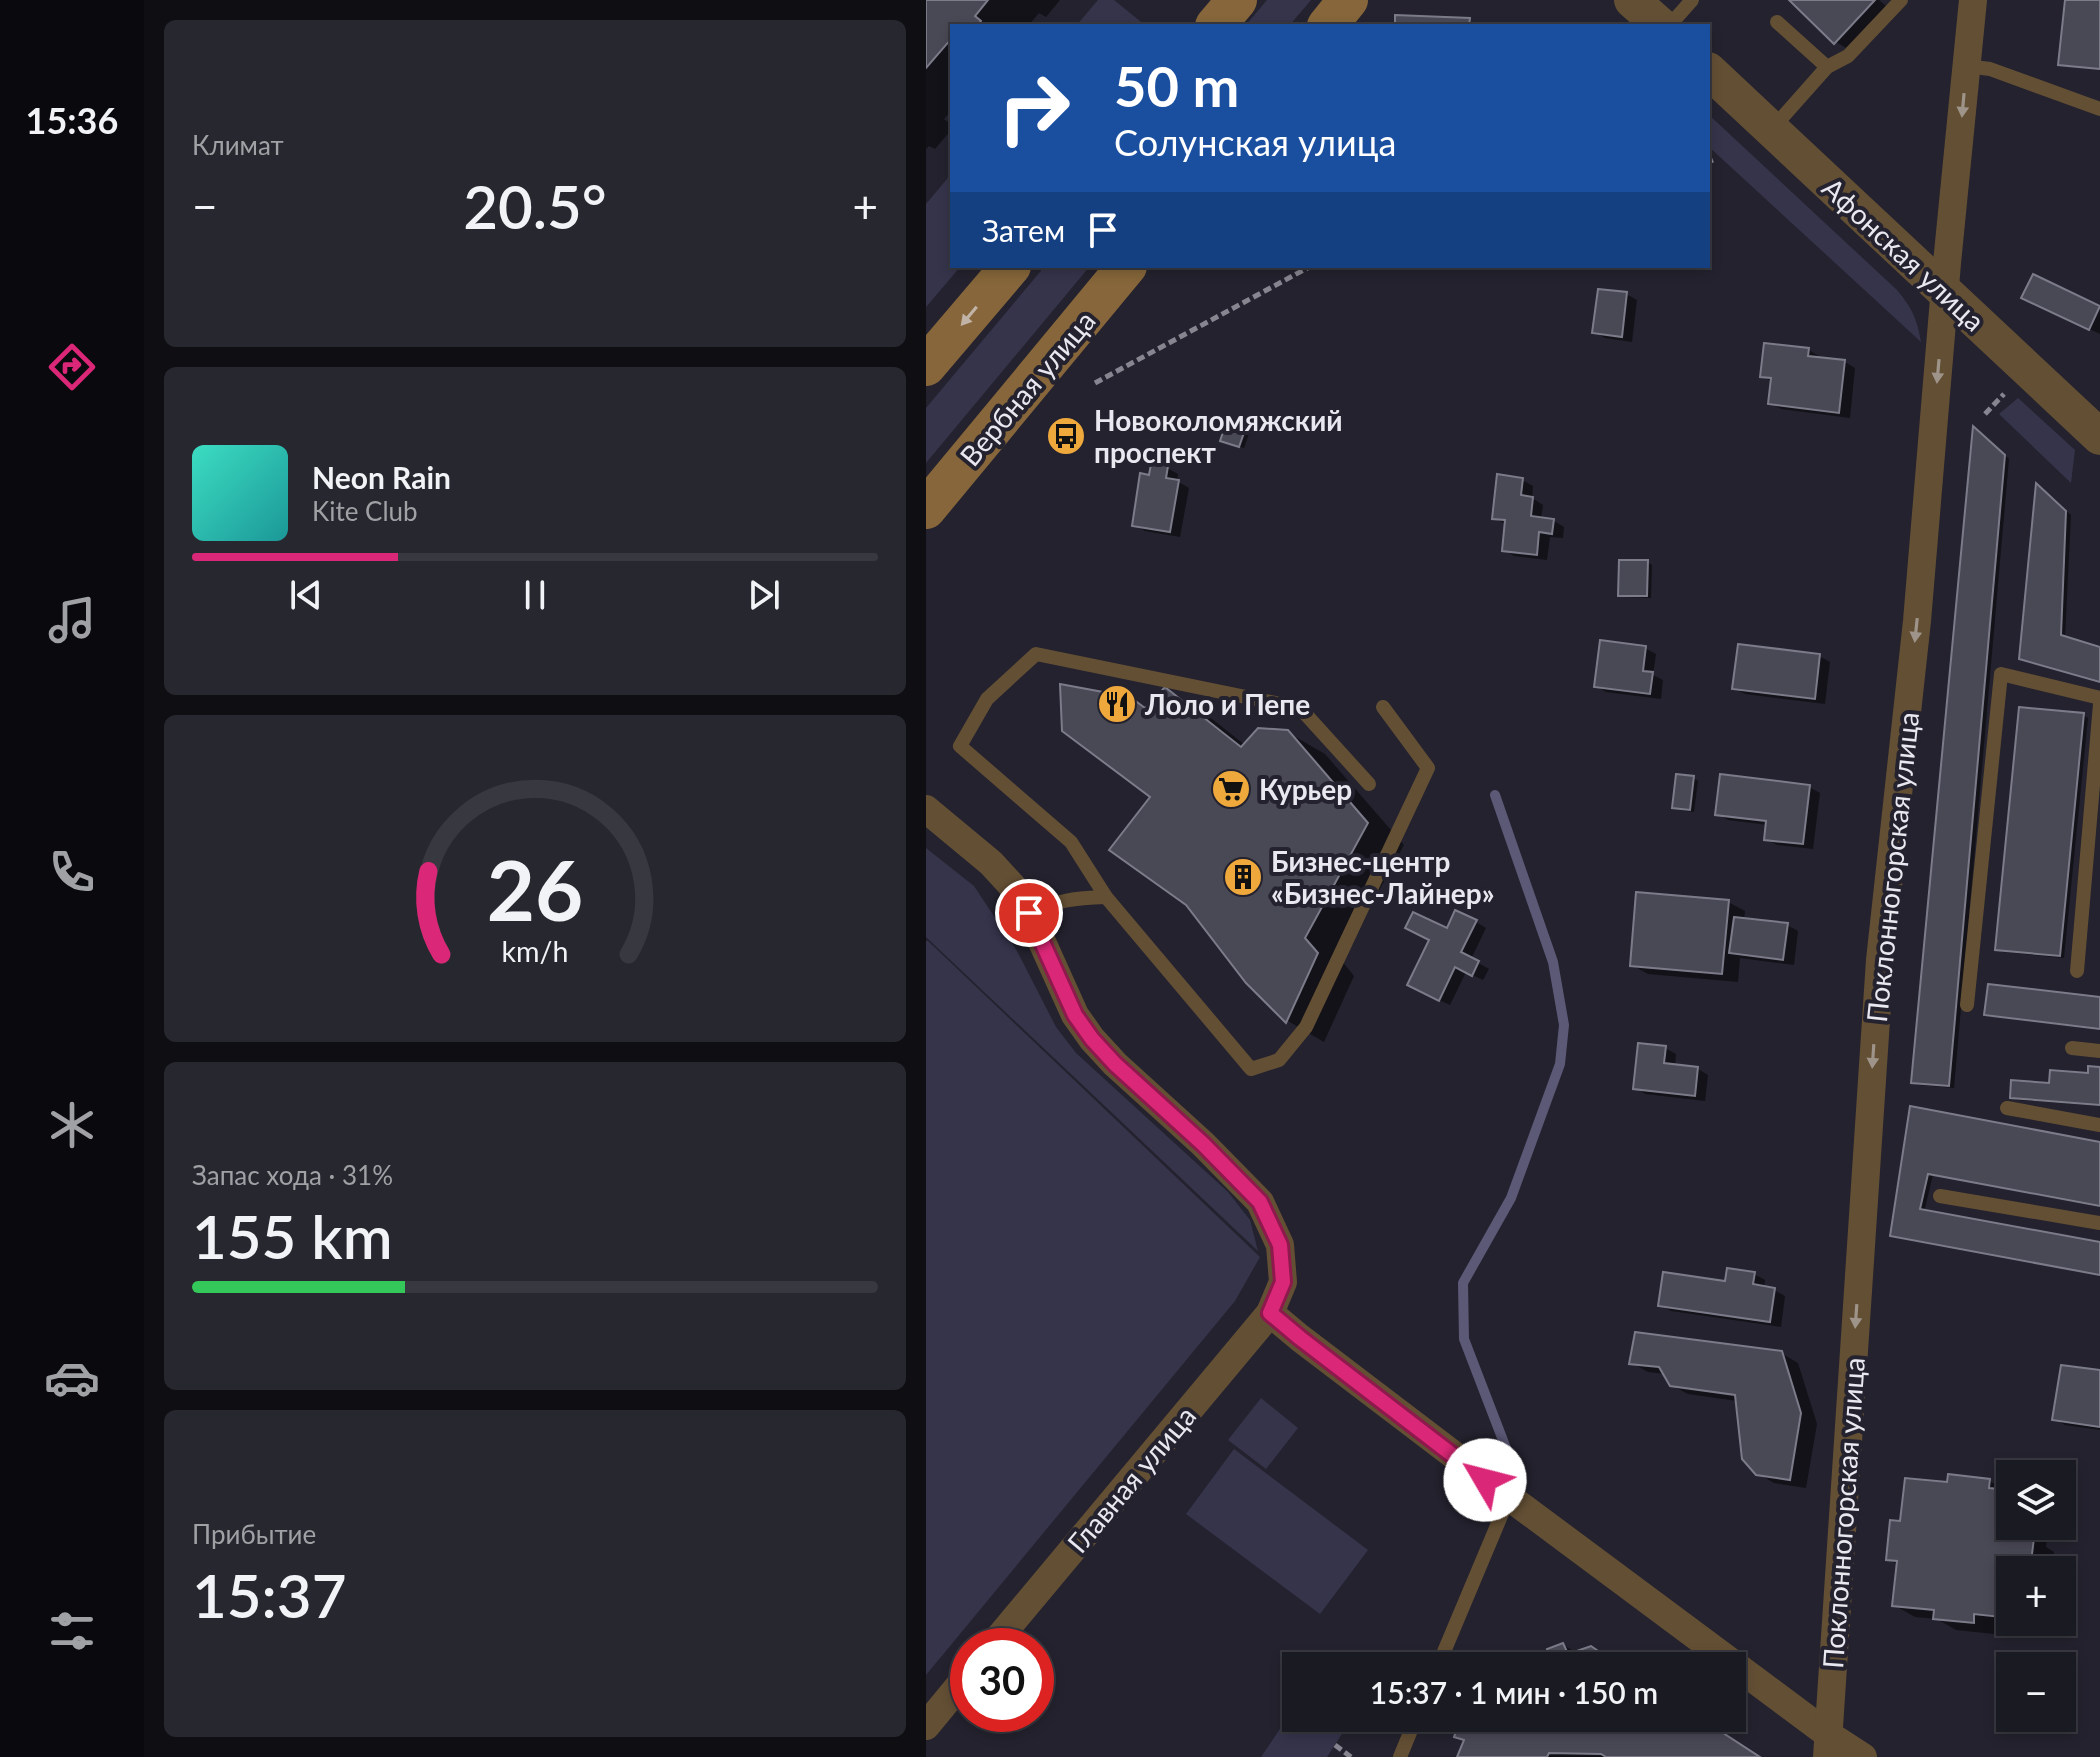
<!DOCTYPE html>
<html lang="ru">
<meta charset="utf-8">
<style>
body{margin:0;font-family:Lato,sans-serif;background:#27272f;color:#f1f3f6;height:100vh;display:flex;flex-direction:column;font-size:30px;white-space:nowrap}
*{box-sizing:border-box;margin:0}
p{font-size:26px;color:#9fa1a5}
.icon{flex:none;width:44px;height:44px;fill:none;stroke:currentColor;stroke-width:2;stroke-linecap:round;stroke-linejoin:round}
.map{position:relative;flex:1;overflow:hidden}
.side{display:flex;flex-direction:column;gap:20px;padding:20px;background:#0e0e13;width:782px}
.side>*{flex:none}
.hud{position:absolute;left:24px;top:24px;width:760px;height:244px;border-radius:0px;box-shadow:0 4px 12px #0003,0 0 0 2px #383840;background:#1a4fa0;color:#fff;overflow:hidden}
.buttons{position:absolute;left:1070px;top:1460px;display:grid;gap:16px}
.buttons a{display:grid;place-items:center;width:80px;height:80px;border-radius:0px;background:#1a1a22;box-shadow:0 4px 12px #0003,0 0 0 2px #383840;font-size:40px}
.speed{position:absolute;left:24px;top:1628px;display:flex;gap:16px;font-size:40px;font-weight:700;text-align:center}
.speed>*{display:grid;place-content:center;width:104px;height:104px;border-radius:50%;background:#1a1a22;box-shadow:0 4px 12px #0003,0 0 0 2px #383840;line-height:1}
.speed .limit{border:12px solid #d22;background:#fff;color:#111}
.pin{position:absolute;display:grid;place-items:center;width:68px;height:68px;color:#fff;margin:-34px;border:4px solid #fff;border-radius:50%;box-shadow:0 2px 8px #0007}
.me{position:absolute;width:88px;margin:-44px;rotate:307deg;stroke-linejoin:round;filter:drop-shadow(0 0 6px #0008)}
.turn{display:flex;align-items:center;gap:28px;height:168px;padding:0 32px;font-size:36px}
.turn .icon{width:104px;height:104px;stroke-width:2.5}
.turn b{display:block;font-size:56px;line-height:68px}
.then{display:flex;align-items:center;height:76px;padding:0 32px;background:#0003;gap:16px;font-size:30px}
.big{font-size:60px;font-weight:600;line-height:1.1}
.side .widget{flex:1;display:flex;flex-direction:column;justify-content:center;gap:12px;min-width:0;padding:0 28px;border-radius:12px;background:#27272f}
.side .dial{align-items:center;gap:0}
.dial svg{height:208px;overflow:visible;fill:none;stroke:#383840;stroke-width:7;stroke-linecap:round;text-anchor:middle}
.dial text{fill:#f1f3f6;stroke:none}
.song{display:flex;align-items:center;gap:24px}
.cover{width:96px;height:96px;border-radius:12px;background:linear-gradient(135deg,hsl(170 70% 55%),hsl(180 70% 35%))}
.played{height:8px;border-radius:4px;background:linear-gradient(90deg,#db2777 30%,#383840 30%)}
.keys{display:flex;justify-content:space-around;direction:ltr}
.heat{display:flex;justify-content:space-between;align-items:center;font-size:44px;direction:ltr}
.charge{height:12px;border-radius:6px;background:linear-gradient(90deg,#34c759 31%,#383840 0)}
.trip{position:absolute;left:356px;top:1652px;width:464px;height:80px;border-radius:0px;background:#1a1a22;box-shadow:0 4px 12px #0003,0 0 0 2px #383840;font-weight:600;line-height:80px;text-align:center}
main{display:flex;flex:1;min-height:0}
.dock{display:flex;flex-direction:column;width:144px;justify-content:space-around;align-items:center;background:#0a0a0e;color:#9fa1a5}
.dock .icon{width:56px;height:56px}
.dock .selected{color:#db2777}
.dock b{font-size:36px;color:#f1f3f6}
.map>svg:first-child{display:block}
.green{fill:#36344b}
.shadow{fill:#0007}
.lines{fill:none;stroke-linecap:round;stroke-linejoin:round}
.stream{stroke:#5c5977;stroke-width:10}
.building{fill:#494855;stroke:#7c7b8a;stroke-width:2}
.path{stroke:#878690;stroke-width:5;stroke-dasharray:8 4;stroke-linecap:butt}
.service{stroke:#634f34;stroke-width:14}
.minor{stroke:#634f34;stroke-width:28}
.tertiary{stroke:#634f34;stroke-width:36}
.secondary{stroke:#86663a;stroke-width:40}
.oneway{fill:#9f9489}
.oneway2{fill:#c1b4a7}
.route-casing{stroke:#8e194d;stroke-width:20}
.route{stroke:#db2777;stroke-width:14}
.labels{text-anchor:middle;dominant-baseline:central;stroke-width:8;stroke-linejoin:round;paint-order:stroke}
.street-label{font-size:28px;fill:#e9e8f0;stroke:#23222e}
.poi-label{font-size:28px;font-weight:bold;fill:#e9e8f0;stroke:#23222e;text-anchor:start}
</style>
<main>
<nav class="dock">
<b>15:36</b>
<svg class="icon selected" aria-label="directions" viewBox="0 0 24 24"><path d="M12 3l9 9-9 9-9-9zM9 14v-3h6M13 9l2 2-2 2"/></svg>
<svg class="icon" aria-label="music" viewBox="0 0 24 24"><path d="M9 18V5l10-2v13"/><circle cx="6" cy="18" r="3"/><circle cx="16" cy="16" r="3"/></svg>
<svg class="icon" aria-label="phone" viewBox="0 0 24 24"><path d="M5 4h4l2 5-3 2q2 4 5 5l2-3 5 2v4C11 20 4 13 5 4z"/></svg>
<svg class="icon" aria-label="climate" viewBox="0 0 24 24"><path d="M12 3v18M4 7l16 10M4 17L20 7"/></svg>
<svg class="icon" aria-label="car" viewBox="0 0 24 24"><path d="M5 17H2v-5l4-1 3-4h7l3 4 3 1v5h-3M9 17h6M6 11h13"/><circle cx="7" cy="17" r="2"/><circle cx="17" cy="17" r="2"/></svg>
<svg class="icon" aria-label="filters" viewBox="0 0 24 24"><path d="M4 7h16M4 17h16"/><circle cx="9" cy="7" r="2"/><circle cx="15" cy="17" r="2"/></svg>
</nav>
<section class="side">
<div class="widget"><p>Климат</p>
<div class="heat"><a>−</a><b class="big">20.5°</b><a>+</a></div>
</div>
<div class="widget">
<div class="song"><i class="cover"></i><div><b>Neon Rain</b><p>Kite Club</p></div></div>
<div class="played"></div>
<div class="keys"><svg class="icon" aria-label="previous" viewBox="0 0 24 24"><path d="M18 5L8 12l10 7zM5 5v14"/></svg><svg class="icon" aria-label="pause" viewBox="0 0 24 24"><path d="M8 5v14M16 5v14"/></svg><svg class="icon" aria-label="next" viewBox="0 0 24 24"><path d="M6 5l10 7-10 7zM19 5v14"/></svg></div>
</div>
<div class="widget dial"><svg viewBox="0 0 100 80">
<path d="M14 69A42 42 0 1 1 86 69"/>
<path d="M14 69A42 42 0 0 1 9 37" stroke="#db2777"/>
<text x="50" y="56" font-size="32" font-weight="700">26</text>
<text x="50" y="72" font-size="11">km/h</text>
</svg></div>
<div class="widget"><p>Запас хода · 31%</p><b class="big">155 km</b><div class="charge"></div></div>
<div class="widget"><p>Прибытие</p><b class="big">15:37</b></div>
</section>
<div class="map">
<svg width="1174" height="1757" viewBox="0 0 1174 1757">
<rect width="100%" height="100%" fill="#23222e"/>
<g class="green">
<polygon points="172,0 188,0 220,26 150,26"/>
<polygon points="341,0 385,0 363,26 319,26"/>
<path d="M782 114 971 290C986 308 991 319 995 342L782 146Z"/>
<polygon points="26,173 26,266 35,266 0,307 0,204"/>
<polygon points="119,266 164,266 0,463 0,408"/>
<polygon points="1092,398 1149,450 1145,483 1073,414"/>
<polygon points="0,848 48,886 91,951 130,1027 150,1053 302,1192 324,1220 332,1251 0,937"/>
<polygon points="0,941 2,941 334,1257 309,1301 0,1675"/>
<polygon points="335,1398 372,1428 340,1469 302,1440"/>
<polygon points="308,1449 442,1550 394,1614 260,1514"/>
<polygon points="370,1705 370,1718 409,1718 421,1726 401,1757 335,1757"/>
</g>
<g class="shadow">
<polygon points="0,0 134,0 120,17 113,13 102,26 26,26 26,110 18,119 26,125 26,129 9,149 3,146 0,149"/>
<polygon points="866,0 953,0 960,6 920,48 910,42"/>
<polygon points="1108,276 1174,308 1174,334 1108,303"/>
<polygon points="700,294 711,300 706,342 679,338 669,332"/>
<polygon points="883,350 893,356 893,359 919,362 929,368 924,418 855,409 844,403 846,382 836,376"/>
<polygon points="303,419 325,428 318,448 301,442"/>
<polygon points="1052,431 1083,459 1028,1088 992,1085 987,1082"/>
<polygon points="241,468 252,474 251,481 263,488 254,537 219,531 208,525 225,477"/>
<polygon points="596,480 607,486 606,498 617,505 615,519 628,521 638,527 637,538 624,537 621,560 588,556 578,550 579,524 568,518"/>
<polygon points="1115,489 1145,515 1139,638 1174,649 1174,682 1096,658"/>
<polygon points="721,562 726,565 725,598 699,597 694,594"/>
<polygon points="719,648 730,654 727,675 737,680 735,699 680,692 670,686"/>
<polygon points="893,656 904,662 899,704 819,694 808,688"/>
<polygon points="239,689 276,711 319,745 361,732 399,754 478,845 415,960 428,976 398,1042 362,1021 322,982 227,797 204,699 220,709"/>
<polygon points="1157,715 1162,718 1138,958 1076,952 1072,949"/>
<polygon points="767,778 772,781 768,812 753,810 748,807"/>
<polygon points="883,787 894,793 887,849 851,845 840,839 842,825 802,820 791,814"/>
<polygon points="802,902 819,911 818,920 861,925 872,931 868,965 814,958 812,982 722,974 706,965"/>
<polygon points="550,922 560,928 545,959 563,969 557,980 540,972 524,1005 494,991 521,931"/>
<polygon points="1174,999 1174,1030 1065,1016 1061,1014"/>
<polygon points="739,1048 750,1054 749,1066 772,1069 782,1075 779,1101 719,1094 709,1087"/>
<polygon points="1174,1069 1174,1106 1091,1100 1086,1097"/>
<polygon points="986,1109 1174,1144 1174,1207 1007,1175 998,1212 1174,1244 1174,1274 971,1238 966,1235"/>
<polygon points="828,1274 839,1280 838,1288 848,1290 859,1296 855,1327 745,1311 734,1305"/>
<polygon points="855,1353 872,1363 891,1424 880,1488 848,1483 831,1473 811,1401 762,1394 745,1385 739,1374 722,1372 706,1363"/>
<polygon points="1174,1372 1174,1430 1139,1425 1129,1419"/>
<polygon points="1063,1481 1084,1492 1084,1526 1122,1526 1120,1547 1128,1552 1126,1570 1084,1570 1084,1622 1112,1622 1111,1629 1069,1625 1068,1634 1030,1630 1011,1619 989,1617 968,1605 972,1565 962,1559 976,1523 1023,1485"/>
<polygon points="637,1645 651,1653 664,1649 694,1666 616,1666 627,1662"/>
<polygon points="550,1718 774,1718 834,1757 534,1757"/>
</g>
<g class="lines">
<polyline class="stream" points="569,795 627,962 638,1025 634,1064 585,1198 537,1283 538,1339 588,1469"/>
</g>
<g class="building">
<polygon points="0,0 62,0 49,16 55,21 51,26 26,26 26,38 0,68"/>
<polygon points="863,0 949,0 908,44"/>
<polygon points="1139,0 1174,0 1174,69 1132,65"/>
<polygon points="469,15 544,18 543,26 469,26"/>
<polygon points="1107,274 1174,306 1163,330 1095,298"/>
<polygon points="672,289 701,292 696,337 666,333"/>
<polygon points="838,343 883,348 882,356 919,360 913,413 842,404 845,378 834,377"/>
<polygon points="302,417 321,424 313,447 294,441"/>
<polygon points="1047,426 1079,455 1023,1086 985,1083"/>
<polygon points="225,464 242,466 240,478 253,480 244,532 206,526 214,473 223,475"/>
<polygon points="571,474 597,478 595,495 607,497 605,516 628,519 626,534 613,532 611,555 576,551 579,520 566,519"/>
<polygon points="1110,483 1140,511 1135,635 1174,647 1174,682 1093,659"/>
<polygon points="693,560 722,560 721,596 692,596"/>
<polygon points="674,640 720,646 717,671 727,672 724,694 668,687"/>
<polygon points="812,644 894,654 889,699 806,689"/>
<polygon points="134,684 204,697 219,708 239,687 315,747 332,728 362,730 442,823 379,938 392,953 360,1023 320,983 260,905 183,850 224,797 136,731"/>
<polygon points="1093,707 1158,713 1134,956 1069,950"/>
<polygon points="750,774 768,776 764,810 746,808"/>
<polygon points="794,774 884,785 877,844 838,840 840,821 789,815"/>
<polygon points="710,892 803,900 796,974 704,966"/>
<polygon points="529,910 551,920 535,952 553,961 546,976 529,967 513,1001 481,985 503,940 479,928 487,912 521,928"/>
<polygon points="808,917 862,923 857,960 803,953"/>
<polygon points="1062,984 1174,997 1174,1029 1058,1015"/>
<polygon points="712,1043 740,1046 738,1063 772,1067 769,1096 707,1089"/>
<polygon points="1162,1066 1174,1067 1174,1105 1084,1098 1085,1080 1123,1083 1124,1070 1162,1073"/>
<polygon points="984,1106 1174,1142 1174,1206 1002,1174 994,1209 1174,1242 1174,1275 964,1236"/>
<polygon points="801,1268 829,1272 827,1284 849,1288 844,1322 732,1306 737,1272 799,1281"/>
<polygon points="709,1332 856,1351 875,1413 864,1480 830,1475 816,1459 809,1395 744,1386 733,1367 703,1364"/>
<polygon points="1135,1365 1174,1370 1174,1427 1126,1420"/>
<polygon points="1022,1474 1064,1479 1063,1488 1084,1490 1084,1526 1100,1526 1099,1537 1108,1538 1104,1570 1084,1570 1084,1618 1048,1614 1048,1623 1007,1619 1008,1610 966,1606 971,1561 960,1560 964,1520 974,1521 979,1478 1021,1482"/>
<polygon points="637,1643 642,1654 665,1646 694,1666 611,1666 625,1661 621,1649"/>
<polygon points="547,1718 774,1718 834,1757 680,1757 675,1754 623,1753 621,1757 531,1757 538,1740 528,1737 534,1720 545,1724"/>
</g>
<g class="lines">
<g class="path">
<polyline points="782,162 787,160"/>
<polyline points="169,383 385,266"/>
<polyline points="1059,414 1078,394"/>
<polyline points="409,1745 425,1757"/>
</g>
<g class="service">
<polyline points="851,22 901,67"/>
<polyline points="743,26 766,0"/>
<polyline points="1040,66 1064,69 1174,109"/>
<polyline points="846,129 901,67 922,56 975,0"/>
<polyline points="443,784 374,708 110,654 61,699 34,746 145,842 180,897 325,1069 353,1060 380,1027 502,768 457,707"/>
<path d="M103 913C133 900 148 898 180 897"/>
<polyline points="1151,971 1174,704"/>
<polyline points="1041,1005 1075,674 1174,698"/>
<polyline points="1146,1048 1174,1051"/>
<polyline points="1081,1108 1174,1125"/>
<polyline points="1014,1196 1174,1223"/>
<polyline points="512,1666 583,1497"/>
<polyline points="474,1757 490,1718"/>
</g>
<g class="minor">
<polyline points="0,809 65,863 87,887 103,913 149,1015 166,1039 189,1064 277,1144 334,1202 354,1245 357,1282 344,1313 66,1646"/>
<polyline points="344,1313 374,1338 583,1497 903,1735 937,1757"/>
<polyline points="0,1726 42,1675"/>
<polyline points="901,1757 954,960 991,621 1021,263 1047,0"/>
</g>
<g class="tertiary">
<polyline points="706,0 735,26"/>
<polyline points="782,70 1174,437"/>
</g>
<g class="secondary">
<polyline points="289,26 311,0"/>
<polyline points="401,26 422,0"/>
<polyline points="0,366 85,266"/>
<polyline points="0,509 201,266"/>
</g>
</g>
<defs><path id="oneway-solid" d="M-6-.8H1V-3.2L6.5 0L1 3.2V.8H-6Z" transform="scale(2)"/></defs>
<g class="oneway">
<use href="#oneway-solid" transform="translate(1037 105) rotate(95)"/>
<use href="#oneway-solid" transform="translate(1012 371) rotate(95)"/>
<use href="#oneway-solid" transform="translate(990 630) rotate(96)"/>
<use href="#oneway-solid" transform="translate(947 1056) rotate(94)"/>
<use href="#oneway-solid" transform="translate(930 1316) rotate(94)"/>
</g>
<use class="oneway2" href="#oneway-solid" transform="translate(43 316) rotate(130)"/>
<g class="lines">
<g class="route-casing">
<polyline id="route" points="103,913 149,1015 166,1039 189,1064 277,1144 334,1202 354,1245 357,1282 344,1313 374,1338 559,1480"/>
</g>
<use href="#route" class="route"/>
</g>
<defs>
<g id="bus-disc" transform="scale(2)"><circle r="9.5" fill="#eea83c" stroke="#23222e"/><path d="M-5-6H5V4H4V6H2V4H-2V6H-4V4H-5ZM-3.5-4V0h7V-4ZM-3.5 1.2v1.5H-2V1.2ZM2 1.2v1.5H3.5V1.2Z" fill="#111"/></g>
<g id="restaurant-disc" transform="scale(2)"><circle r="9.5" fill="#eea83c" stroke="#23222e"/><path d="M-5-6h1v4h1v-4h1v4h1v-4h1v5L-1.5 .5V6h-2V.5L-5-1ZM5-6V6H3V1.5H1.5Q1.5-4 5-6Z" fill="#111"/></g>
<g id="supermarket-disc" transform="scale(2)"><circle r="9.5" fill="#eea83c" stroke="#23222e"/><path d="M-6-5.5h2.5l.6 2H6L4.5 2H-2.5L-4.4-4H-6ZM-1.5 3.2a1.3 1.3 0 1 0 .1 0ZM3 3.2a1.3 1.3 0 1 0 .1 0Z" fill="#111"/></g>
<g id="building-disc" transform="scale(2)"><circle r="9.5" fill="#eea83c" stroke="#23222e"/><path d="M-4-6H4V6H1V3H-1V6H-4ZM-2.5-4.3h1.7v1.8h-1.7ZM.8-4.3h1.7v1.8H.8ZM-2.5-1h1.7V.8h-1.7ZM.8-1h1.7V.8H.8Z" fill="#111"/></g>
</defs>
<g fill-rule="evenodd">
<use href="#bus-disc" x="140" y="436"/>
<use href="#restaurant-disc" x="191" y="704"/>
<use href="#supermarket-disc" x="305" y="789"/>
<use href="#building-disc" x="317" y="877"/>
</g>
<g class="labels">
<g class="street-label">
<text transform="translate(978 254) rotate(43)">Афонская улица</text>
<text transform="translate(101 388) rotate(-50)">Вербная улица</text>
<text transform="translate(966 867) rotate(-84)">Поклонногорская улица</text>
<text transform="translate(205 1479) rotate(-50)">Главная улица</text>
<text transform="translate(917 1513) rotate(-86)">Поклонногорская улица</text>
</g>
<g class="poi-label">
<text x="168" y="420">Новоколомяжский<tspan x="168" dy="32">проспект</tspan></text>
<text x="219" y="704">Лоло и Пепе</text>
<text x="333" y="789">Курьер</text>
<text x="345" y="861">Бизнес-центр<tspan x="345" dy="32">«Бизнес-Лайнер»</tspan></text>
</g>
</g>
</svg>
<div class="buttons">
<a><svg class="icon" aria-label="layers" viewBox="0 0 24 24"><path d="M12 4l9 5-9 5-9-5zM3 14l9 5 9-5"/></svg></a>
<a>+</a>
<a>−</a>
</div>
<div class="speed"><div class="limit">30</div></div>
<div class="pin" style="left:103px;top:913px;background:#d93025"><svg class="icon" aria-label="arrive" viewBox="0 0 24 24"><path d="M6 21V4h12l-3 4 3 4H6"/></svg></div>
<svg class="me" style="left:559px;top:1480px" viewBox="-20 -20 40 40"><circle r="19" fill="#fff"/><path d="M0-13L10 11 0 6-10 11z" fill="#db2777"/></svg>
<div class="trip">15:37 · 1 мин · 150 m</div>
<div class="hud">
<div class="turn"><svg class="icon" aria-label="right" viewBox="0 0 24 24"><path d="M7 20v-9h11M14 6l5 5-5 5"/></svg><div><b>50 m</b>Солунская улица</div></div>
<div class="then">Затем<svg class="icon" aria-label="arrive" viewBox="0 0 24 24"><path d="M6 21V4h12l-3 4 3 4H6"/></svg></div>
</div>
</div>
</main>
